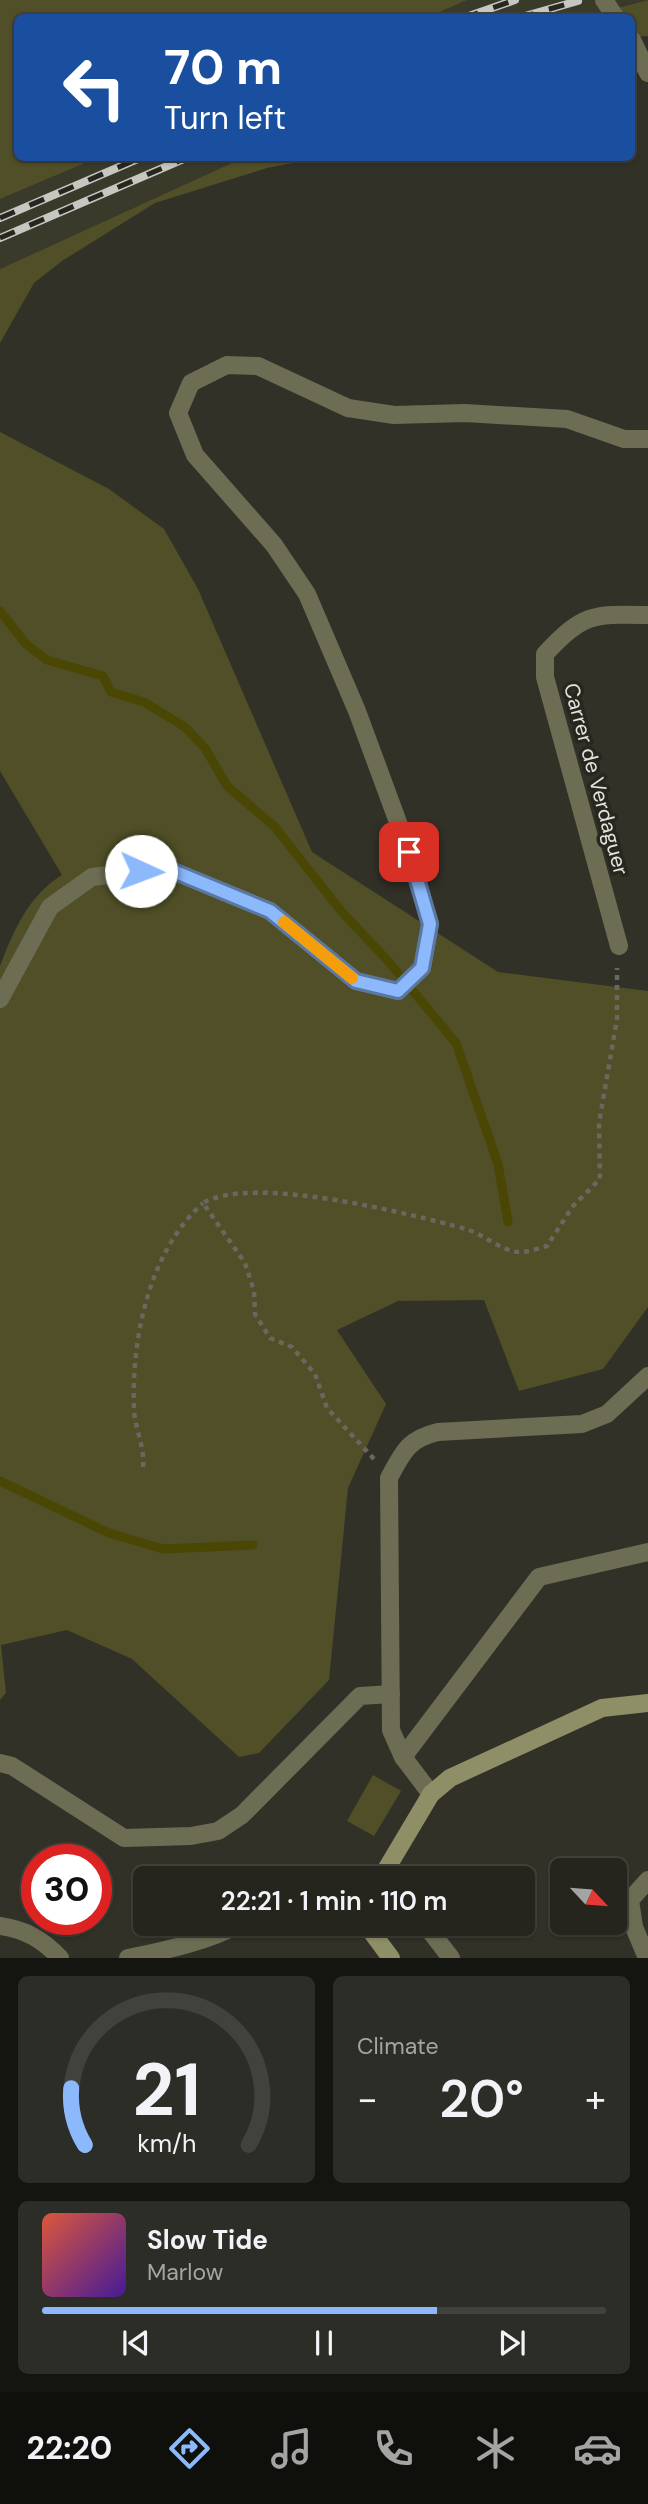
<!DOCTYPE html>
<meta charset="utf-8">
<style>
body{margin:0;font-family:"DM Sans",sans-serif;background:#2d2d27;color:#f1f3f6;height:100vh;display:flex;flex-direction:column;font-size:26px;white-space:nowrap}
*{box-sizing:border-box;margin:0}
p{font-size:23px;color:#a3a5a4}
.icon{flex:none;width:38px;height:38px;fill:none;stroke:currentColor;stroke-width:2;stroke-linecap:round;stroke-linejoin:round}
.map{position:relative;height:1958px;overflow:hidden}
.side{display:flex;flex-direction:column;gap:18px;padding:18px;background:#141410;flex:1}
.side>*{flex:none}
.banner{position:absolute;left:14px;top:14px;width:621px;height:147px;border-radius:10px;box-shadow:0 2px 5px #0004,0 0 0 2px #42423c;background:#1a4fa0;color:#fff;overflow:hidden}
.needle{width:46px;rotate:116deg}
.buttons{position:absolute;left:550px;top:1858px;display:grid;gap:14px}
.buttons a{display:grid;place-items:center;width:77px;height:77px;border-radius:10px;background:#25251e;box-shadow:0 2px 5px #0004,0 0 0 2px #42423c;font-size:35px}
.speed{position:absolute;left:21px;top:1844px;display:flex;gap:14px;font-size:35px;font-weight:700;text-align:center}
.speed>*{display:grid;place-content:center;width:91px;height:91px;border-radius:50%;background:#25251e;box-shadow:0 2px 5px #0004,0 0 0 2px #42423c;line-height:1}
.speed .limit{border:10px solid #d22;background:#fff;color:#111}
.pin{position:absolute;display:grid;place-items:center;width:60px;height:60px;color:#fff;margin:-30px;border-radius:14px;box-shadow:0 4px 10px #0006}
.me{position:absolute;width:77px;margin:-38px;rotate:92deg;stroke-linejoin:round;filter:drop-shadow(0 0 5px #0008)}
.turn{display:flex;align-items:center;gap:24px;height:147px;padding:0 35px;font-size:32px}
.turn .icon{width:91px;height:91px;stroke-width:2.5}
.turn b{display:block;font-size:49px;line-height:60px}
.big{font-size:52px;font-weight:600;line-height:1.1}
.side .tile{flex:1;display:flex;flex-direction:column;justify-content:center;gap:10px;min-width:0;padding:0 24px;border-radius:10px;background:#2d2d27}
.side .dial{align-items:center;gap:0}
.dial svg{height:182px;overflow:visible;fill:none;stroke:#42423c;stroke-width:7;stroke-linecap:round;text-anchor:middle}
.dial text{fill:#f1f3f6;stroke:none}
.song{display:flex;align-items:center;gap:21px}
.cover{width:84px;height:84px;border-radius:10px;background:linear-gradient(135deg,hsl(10 70% 55%),hsl(260 70% 35%))}
.played{height:7px;border-radius:4px;background:linear-gradient(90deg,#8bb9fc 70%,#42423c 70%)}
.keys{display:flex;justify-content:space-around;direction:ltr}
.heat{display:flex;justify-content:space-between;align-items:center;font-size:38px;direction:ltr}
.side .tiles{flex:1;display:grid;gap:18px;grid-template-columns:1fr 1fr}
.tile:last-child{grid-column:span 2}
.trip{position:absolute;left:133px;top:1866px;width:402px;height:70px;border-radius:10px;background:#25251e;box-shadow:0 2px 5px #0004,0 0 0 2px #42423c;font-weight:600;line-height:70px;text-align:center}
.tabs{display:flex;height:112px;justify-content:space-around;align-items:center;background:#0f0f0c;color:#a3a5a4}
.tabs .icon{width:49px;height:49px}
.tabs .active{color:#8bb9fc}
.tabs b{font-size:32px;color:#f1f3f6}
.map>svg:first-child{display:block}
.built{fill:#3a3a2b}
.green{fill:#504f27}
.lines{fill:none;stroke-linecap:round;stroke-linejoin:round}
.stream{stroke:#494703;stroke-width:9}
.path{stroke:#686860;stroke-width:4.5;stroke-dasharray:5 5;stroke-linecap:butt}
.street{stroke:#6d6d54;stroke-width:18}
.secondary{stroke:#8f8f67;stroke-width:18}
.rail-casing{stroke:#c7c7c2;stroke-width:8}
.rail{stroke:#27271f;stroke-width:5;stroke-dasharray:16;stroke-linecap:butt}
.route-casing{stroke:#5a78a4;stroke-width:18}
.route{stroke:#8bb9fc;stroke-width:12}
.slow{stroke:#f59e0b;stroke-width:12}
.labels{text-anchor:middle;dominant-baseline:central;stroke-width:7;stroke-linejoin:round;paint-order:stroke}
.street-label{font-size:21px;fill:#e4e4df;stroke:#27271f}
</style>
<div class="map">
<svg width="648" height="1958" viewBox="0 0 648 1958">
<rect width="100%" height="100%" fill="#313128"/>
<g class="built">
<polygon points="467,0 647,0 578,17 426,18"/>
<polygon points="97,158 243,158 0,269 0,199"/>
</g>
<g class="green">
<polygon points="0,0 467,0 426,18 18,18 18,158 97,158 0,199"/>
<polygon points="648,0 648,36 632,37 632,18 578,18"/>
<polygon points="243,158 319,158 267,168 155,203 62,261 34,283 0,343 0,269"/>
<path d="M0 432 109 489 164 529 198 589 312 852 498 972 648 991V1307L603 1369 519 1391 484 1300 398 1301 337 1330 386 1404 348 1488 329 1680 259 1753 239 1757 132 1659 67 1630 1 1645 6 1693 0 1700V966C14 930 28 896 62 875L0 771Z"/>
<polygon points="373,1775 401,1791 374,1836 347,1821"/>
</g>
<g class="lines">
<g class="stream">
<polyline points="0,611 26,644 47,660 103,676 111,692 144,702 185,727 205,748 227,786 275,827 341,911 388,961 456,1043 498,1164 508,1222"/>
<polyline points="0,1481 109,1533 163,1549 253,1545"/>
</g>
<g class="path">
<path d="M374 1459 327 1408 315 1374 292 1347 270 1338 255 1314 254 1291 245 1263 203 1203C252 1174 411 1214 466 1229 483 1234 503 1252 520 1252 529 1252 539 1248 547 1246L573 1206 600 1179 599 1123 617 1019V968"/>
<path d="M143 1467C145 1447 135 1429 134 1410 131 1339 149 1251 203 1203"/>
</g>
<g class="street">
<polyline points="604,0 616,18"/>
<polyline points="632,40 648,73"/>
<path d="M619 946 545 677V654C584 612 594 614 648 615"/>
<polyline points="0,999 50,907 92,877 166,868 270,911 356,981 398,991 422,968 430,924 409,852 357,711 307,594 274,545 195,455 178,413 191,383 227,365 258,366 348,408 394,415 465,413 567,419 624,439 648,439"/>
<polyline points="403,1757 539,1577 648,1552"/>
<polyline points="0,1763 12,1766 124,1838 191,1836 218,1831 242,1815 360,1696 391,1694"/>
<path d="M431 1794 403 1757 391 1730 389 1478C403 1452 408 1439 438 1432L582 1424 607 1414 648 1376"/>
<polyline points="424,1923 451,1958"/>
<path d="M0 1926C26 1930 42 1939 60 1958"/>
<path d="M128 1958C167 1950 206 1942 242 1923"/>
<polyline points="647,1958 634,1927 630,1900 648,1880"/>
</g>
<g class="secondary">
<polyline points="381,1878 431,1794 450,1778 602,1708 648,1703"/>
<polyline points="365,1923 391,1958"/>
</g>
<g class="rail-casing">
<g id="rail">
<polyline points="463,18 515,0"/>
<polyline points="518,18 578,1"/>
<polyline points="0,218 140,158"/>
<polyline points="0,238 186,158"/>
</g>
</g>
<use href="#rail" class="rail"/>
</g>
<g class="lines">
<g class="route-casing">
<polyline id="route" points="141,871 166,868 270,911 356,981 398,991 422,968 430,924 409,852"/>
</g>
<use href="#route" class="route"/>
<polyline class="slow" points="284,922 352,978"/>
</g>
<g class="labels">
<g class="street-label">
<text transform="translate(596 779) rotate(75)">Carrer de Verdaguer</text>
</g>
</g>
</svg>
<div class="buttons">
<a><svg class="needle" viewBox="-14 -14 28 28"><path d="M0-13l5 13h-10z" fill="#e53935"/><path d="M0 13l5-13h-10z" fill="#a3a5a4"/></svg></a>
</div>
<div class="speed"><div class="limit">30</div></div>
<div class="pin" style="left:409px;top:852px;background:#d93025"><svg class="icon" aria-label="arrive" viewBox="0 0 24 24"><path d="M6 21V4h12l-3 4 3 4H6"/></svg></div>
<svg class="me" style="left:141px;top:871px" viewBox="-20 -20 40 40"><circle r="19" fill="#fff"/><path d="M0-13L10 11 0 6-10 11z" fill="#8bb9fc"/></svg>
<div class="trip">22:21 · 1 min · 110 m</div>
<div class="banner">
<div class="turn"><svg class="icon" aria-label="left" viewBox="0 0 24 24"><path d="M17 20v-9H6M10 6l-5 5 5 5"/></svg><div><b>70 m</b>Turn left</div></div>
</div>
</div>
<section class="side">
<div class="tiles">
<div class="tile dial"><svg viewBox="0 0 100 80">
<path d="M14 69A42 42 0 1 1 86 69"/>
<path d="M14 69A42 42 0 0 1 8 44" stroke="#8bb9fc"/>
<text x="50" y="56" font-size="32" font-weight="700">21</text>
<text x="50" y="72" font-size="11">km/h</text>
</svg></div>
<div class="tile"><p>Climate</p>
<div class="heat"><a>−</a><b class="big">20°</b><a>+</a></div>
</div>
<div class="tile">
<div class="song"><i class="cover"></i><div><b>Slow Tide</b><p>Marlow</p></div></div>
<div class="played"></div>
<div class="keys"><svg class="icon" aria-label="previous" viewBox="0 0 24 24"><path d="M18 5L8 12l10 7zM5 5v14"/></svg><svg class="icon" aria-label="pause" viewBox="0 0 24 24"><path d="M8 5v14M16 5v14"/></svg><svg class="icon" aria-label="next" viewBox="0 0 24 24"><path d="M6 5l10 7-10 7zM19 5v14"/></svg></div>
</div>
</div>
</section>
<nav class="tabs">
<b>22:20</b>
<svg class="icon active" aria-label="directions" viewBox="0 0 24 24"><path d="M12 3l9 9-9 9-9-9zM9 14v-3h6M13 9l2 2-2 2"/></svg>
<svg class="icon" aria-label="music" viewBox="0 0 24 24"><path d="M9 18V5l10-2v13"/><circle cx="6" cy="18" r="3"/><circle cx="16" cy="16" r="3"/></svg>
<svg class="icon" aria-label="phone" viewBox="0 0 24 24"><path d="M5 4h4l2 5-3 2q2 4 5 5l2-3 5 2v4C11 20 4 13 5 4z"/></svg>
<svg class="icon" aria-label="climate" viewBox="0 0 24 24"><path d="M12 3v18M4 7l16 10M4 17L20 7"/></svg>
<svg class="icon" aria-label="car" viewBox="0 0 24 24"><path d="M5 17H2v-5l4-1 3-4h7l3 4 3 1v5h-3M9 17h6M6 11h13"/><circle cx="7" cy="17" r="2"/><circle cx="17" cy="17" r="2"/></svg>
</nav>
